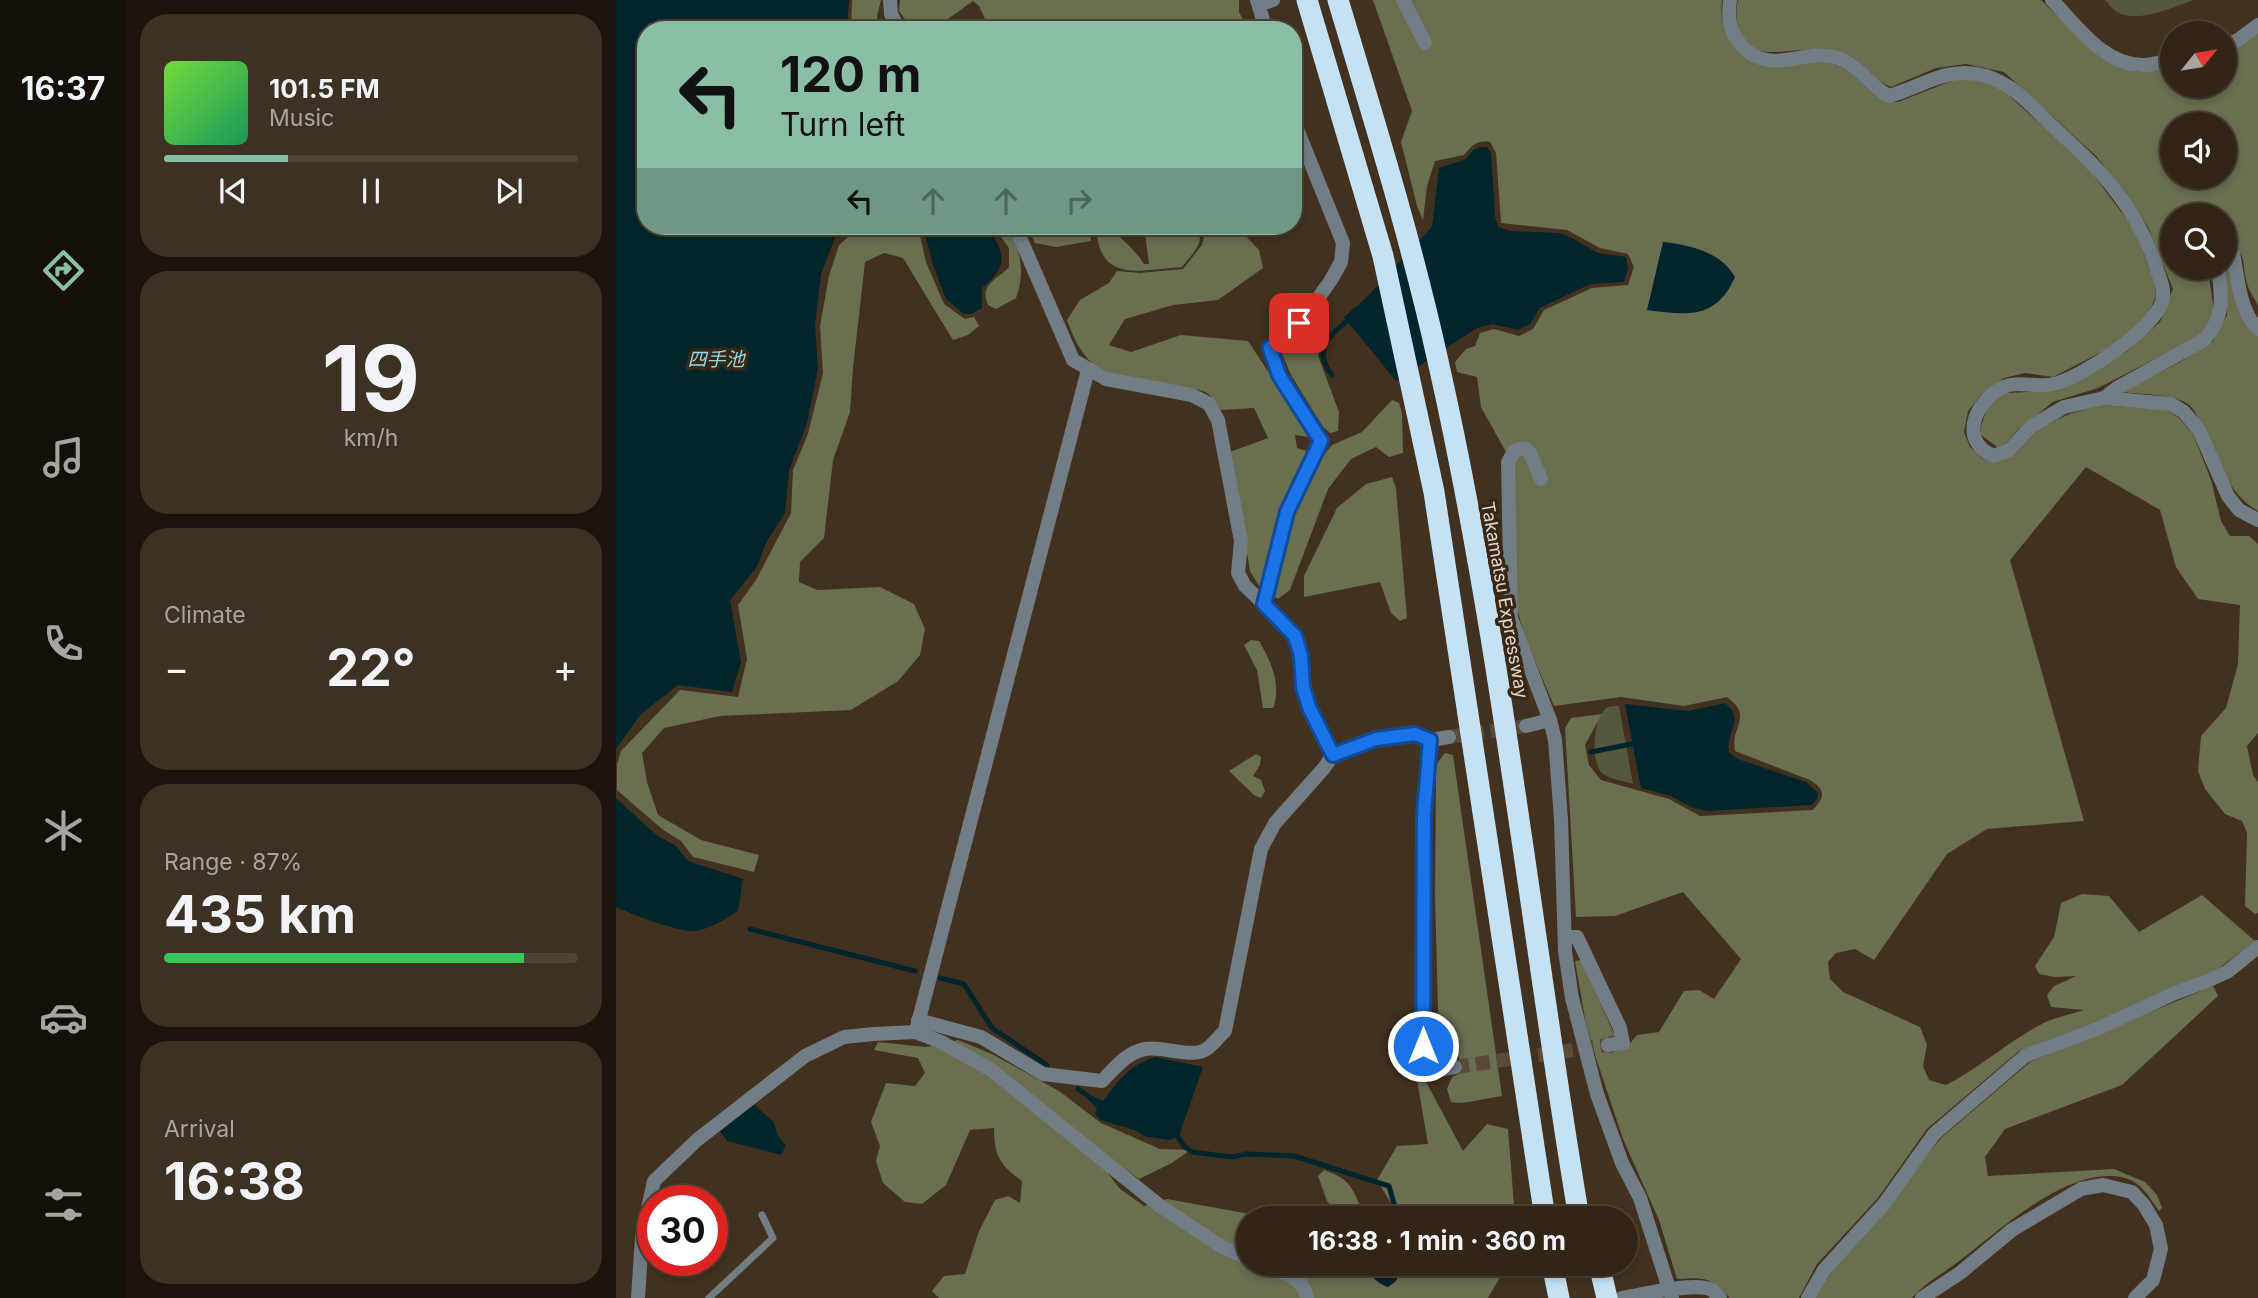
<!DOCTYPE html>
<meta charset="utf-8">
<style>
body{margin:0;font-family:Inter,"Noto Sans JP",sans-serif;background:#3d3123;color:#f1f3f6;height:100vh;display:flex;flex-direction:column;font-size:26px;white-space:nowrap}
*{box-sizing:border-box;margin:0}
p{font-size:23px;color:#a8a5a1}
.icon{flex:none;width:38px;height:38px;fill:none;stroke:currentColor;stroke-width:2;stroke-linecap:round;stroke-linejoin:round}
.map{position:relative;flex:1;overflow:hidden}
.side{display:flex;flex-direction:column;gap:14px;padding:14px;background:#1c140c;width:490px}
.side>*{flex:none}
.banner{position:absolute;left:21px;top:21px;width:665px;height:214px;border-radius:28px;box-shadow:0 4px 10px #0003,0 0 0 2px #4d4235;background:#8abfa5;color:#111;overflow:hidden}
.needle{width:46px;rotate:60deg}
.tools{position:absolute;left:1544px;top:21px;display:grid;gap:14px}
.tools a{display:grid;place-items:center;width:77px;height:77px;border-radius:50%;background:#322516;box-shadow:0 4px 10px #0003,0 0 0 2px #4d4235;font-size:35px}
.speed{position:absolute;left:21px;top:1185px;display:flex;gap:14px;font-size:35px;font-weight:700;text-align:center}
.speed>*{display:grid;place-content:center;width:91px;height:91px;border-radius:50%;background:#322516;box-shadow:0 4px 10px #0003,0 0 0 2px #4d4235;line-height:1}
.speed .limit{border:10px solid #d22;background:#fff;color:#111}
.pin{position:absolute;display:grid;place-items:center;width:60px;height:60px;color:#fff;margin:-30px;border-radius:14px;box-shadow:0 4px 10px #0006}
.me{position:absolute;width:77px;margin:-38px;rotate:0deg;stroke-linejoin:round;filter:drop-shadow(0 0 5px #0008)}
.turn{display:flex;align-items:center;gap:24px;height:147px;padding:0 28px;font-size:32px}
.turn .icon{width:91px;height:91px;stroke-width:2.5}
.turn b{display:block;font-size:49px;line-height:60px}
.lanes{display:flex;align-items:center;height:66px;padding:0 28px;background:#0003;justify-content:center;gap:35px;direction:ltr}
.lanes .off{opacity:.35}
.big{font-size:52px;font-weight:700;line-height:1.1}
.side .tile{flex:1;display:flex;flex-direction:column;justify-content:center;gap:10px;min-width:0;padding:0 24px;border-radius:28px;background:#3d3123}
.side .dial{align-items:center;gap:0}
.dial b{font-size:91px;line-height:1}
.song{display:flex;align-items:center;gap:21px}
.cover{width:84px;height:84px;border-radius:10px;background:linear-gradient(135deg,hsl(100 70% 55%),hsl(150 70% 35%))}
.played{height:7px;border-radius:4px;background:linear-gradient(90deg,#8abfa5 30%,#4d4235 30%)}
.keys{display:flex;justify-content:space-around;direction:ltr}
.heat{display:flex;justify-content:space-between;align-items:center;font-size:38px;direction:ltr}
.charge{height:10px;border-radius:5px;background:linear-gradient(90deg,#34c759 87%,#4d4235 0)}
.trip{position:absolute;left:620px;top:1206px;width:402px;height:70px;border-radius:35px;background:#322516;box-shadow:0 4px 10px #0003,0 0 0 2px #4d4235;font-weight:700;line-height:70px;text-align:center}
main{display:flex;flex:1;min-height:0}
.dock{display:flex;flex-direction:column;width:126px;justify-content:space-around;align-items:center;background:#140f09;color:#a8a5a1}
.dock .icon{width:49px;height:49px}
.dock .active{color:#8abfa5}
.dock b{font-size:32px;color:#f1f3f6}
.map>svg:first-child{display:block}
.green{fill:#54583d}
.forest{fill:#6a6f50;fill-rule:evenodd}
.water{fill:#00252c}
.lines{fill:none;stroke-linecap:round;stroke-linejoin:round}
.stream{stroke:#00252c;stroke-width:5}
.street-tunnel{stroke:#5a4a38;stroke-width:14;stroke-dasharray:14 7;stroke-linecap:butt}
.lane{stroke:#727d85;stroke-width:7}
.street{stroke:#727d85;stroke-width:14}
.highway{stroke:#c5e2f4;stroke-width:21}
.route-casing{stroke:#114b97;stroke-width:18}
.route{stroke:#1a73e8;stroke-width:12}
.labels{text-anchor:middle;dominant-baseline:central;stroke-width:7;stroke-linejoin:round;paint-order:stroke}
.street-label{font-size:18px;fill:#e1d6ca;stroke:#372714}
.water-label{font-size:19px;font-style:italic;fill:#8fd8e6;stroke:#372714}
</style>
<main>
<nav class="dock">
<b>16:37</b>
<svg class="icon active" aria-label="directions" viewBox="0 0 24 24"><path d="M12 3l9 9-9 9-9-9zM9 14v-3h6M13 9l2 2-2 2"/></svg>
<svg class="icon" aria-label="music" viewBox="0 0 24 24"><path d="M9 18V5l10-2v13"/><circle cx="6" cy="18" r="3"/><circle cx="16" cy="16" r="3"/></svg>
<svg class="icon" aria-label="phone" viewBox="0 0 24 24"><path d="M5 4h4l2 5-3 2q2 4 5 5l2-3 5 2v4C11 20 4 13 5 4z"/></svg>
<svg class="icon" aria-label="climate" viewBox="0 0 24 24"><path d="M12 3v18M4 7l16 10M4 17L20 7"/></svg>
<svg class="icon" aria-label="car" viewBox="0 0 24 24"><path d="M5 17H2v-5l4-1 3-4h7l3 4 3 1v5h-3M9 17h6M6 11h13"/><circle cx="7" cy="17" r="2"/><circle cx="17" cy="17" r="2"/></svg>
<svg class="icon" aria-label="filters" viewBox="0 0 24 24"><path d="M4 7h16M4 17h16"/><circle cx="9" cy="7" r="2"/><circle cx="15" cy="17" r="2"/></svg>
</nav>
<section class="side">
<div class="tile">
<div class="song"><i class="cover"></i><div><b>101.5 FM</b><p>Music</p></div></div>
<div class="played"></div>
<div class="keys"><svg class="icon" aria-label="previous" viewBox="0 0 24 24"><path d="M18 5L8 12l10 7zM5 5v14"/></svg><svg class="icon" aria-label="pause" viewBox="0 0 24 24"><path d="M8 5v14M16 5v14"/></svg><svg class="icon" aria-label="next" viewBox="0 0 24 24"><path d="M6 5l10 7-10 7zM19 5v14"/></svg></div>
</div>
<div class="tile dial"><b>19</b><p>km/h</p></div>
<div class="tile"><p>Climate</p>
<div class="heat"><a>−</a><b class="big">22°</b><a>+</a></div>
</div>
<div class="tile"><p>Range · 87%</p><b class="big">435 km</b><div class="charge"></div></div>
<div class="tile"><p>Arrival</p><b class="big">16:38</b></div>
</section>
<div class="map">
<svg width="1642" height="1298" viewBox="0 0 1642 1298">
<rect width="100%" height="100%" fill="#42311e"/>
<g class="green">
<path d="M1489 0H1578C1557 7 1522 24 1501 12 1497 10 1492 3 1489 0Z"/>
<path d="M1003 706 1017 784C1008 781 993 779 986 773 974 761 977 715 992 707 996 706 1000 706 1003 706Z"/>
</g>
<g class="forest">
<polygon points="236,0 265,0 261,16 262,30 235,30"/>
<polygon points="284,0 623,0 623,12 632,30 374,30 363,6 357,1 325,24 329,30 297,30 283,11"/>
<path d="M757 0H1106C1104 20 1108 33 1121 49 1152 87 1183 51 1220 65 1244 73 1255 103 1282 102L1343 78 1362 80 1387 90 1473 169 1518 229 1539 282 1540 296 1533 312 1501 344 1437 377 1409 373 1388 378 1364 396 1352 411 1348 432 1354 447 1366 458 1378 463 1399 454 1424 428 1453 414 1485 405 1551 410 1563 418 1577 434 1595 480 1605 521 1614 536H1633L1642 544V733L1631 746 1637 775 1642 782V913L1639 914 1629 906 1631 833 1626 821 1609 814 1589 789 1582 771 1585 736 1610 708 1622 664 1624 605 1582 599 1560 567 1544 510 1470 467 1394 560 1468 821 1371 829 1331 854 1258 960 1239 949 1220 953 1212 962 1214 979 1227 992 1304 1027 1311 1045 1307 1066 1313 1080 1330 1085C1362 1069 1390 1043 1422 1026 1435 1018 1453 1015 1468 1010L1435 1007 1431 995 1438 986 1460 976 1439 977 1423 974 1419 966 1438 937 1445 903 1466 894 1493 896 1523 932 1586 895 1639 941 1602 969 1482 1021 1403 1051 1311 1129 1262 1198 1201 1264 1183 1298H1114C1093 1277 1090 1277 1061 1279L1043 1220 1007 1139 979 1055 970 1024 959 961 965 960 999 1036 992 1037 994 1053 1011 1047 1021 1035 1043 1032 1068 991 1083 990 1098 999 1125 959 1067 892 999 916 960 917 949 728 955 718 986 714 969 745 973 765 985 780 1053 799 1084 816 1197 810C1209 797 1210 790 1194 780L1119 751C1114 726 1138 717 1111 697L1068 706 1005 697 938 706 908 635 900 604 890 452 865 407 861 377 841 372 839 362 850 349 859 346 864 333 878 329 903 336 917 329 928 310 976 288 1012 285 1018 267 1012 254 984 248 951 230 885 223 880 153 874 142C861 140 856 145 848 155L819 161 811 186 807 220 801 206 785 142 796 111Z"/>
<path d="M1122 0H1425L1483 57 1521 72 1556 68V86H1608V53L1621 48 1642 31V305C1639 300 1635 294 1633 289 1623 263 1636 258 1608 237V215H1556V268H1592L1598 313 1586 335 1482 388 1437 402 1402 430 1384 449 1365 435V426L1372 406 1389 393 1440 391 1510 352 1544 322 1557 289 1532 227 1509 192 1480 156 1388 72 1350 64 1320 68 1275 87C1257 80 1247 60 1228 53 1203 44 1178 53 1152 52 1125 52 1117 22 1122 0ZM1556 124H1608V177H1556Z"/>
<polygon points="259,226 297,226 303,231 310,262 328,304 349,319 358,317 363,326 352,335 337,340 287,258 268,253 249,262 237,368 234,412 217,460 208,538 184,562 183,582 201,590 264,587 298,604 309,629 304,655 282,681 235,710 104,716 48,728 26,753 31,782 42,815 85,840 143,855 138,872 77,857 65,841 46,829 1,790 1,765 5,751 64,690 122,697 131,659 122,605 140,580 175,513 177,470 192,434 207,373 204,326 213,276 223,245 239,231"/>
<path d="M377 226H392C404 252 410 270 400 298L380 309 372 305C363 284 381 280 393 267V248Z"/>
<polygon points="411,226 474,226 475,241 440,247 419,243"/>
<path d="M480 226H494C505 240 519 249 528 264H533L529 234 539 226H580C591 242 576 254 566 267 522 270 483 284 480 226Z"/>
<path d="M591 226H620L643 250 647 268 602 300 557 305 509 319 493 345 515 352 565 335 632 341 690 429 693 437 679 435 681 448 694 452 649 587 643 586 634 571 614 452 652 438 638 408 604 410C601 405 596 396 591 393 582 388 568 387 559 385 501 376 473 383 451 320L464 300 493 283 501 271 524 273 567 269 586 245Z"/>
<path d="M1608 251 1611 252 1642 335V511C1606 491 1604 451 1582 418 1580 414 1577 408 1573 405 1561 394 1521 394 1505 392L1564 362 1597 341 1611 315 1606 268H1608Z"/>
<polygon points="690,333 707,336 702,356 723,412 722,431 714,433 707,427 675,375 666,354 672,343"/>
<polygon points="776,400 783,403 786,413 787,453 773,457 760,447 735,459 712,489 674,590 662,599 657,596 676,518 699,466 716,445 746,432"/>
<polygon points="776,477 780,488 791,618 784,621 775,613 764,582 688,597 688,576 721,508 750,484"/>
<path d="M635 640 643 641C655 661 666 686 657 708H647L641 670 628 645Z"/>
<path d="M829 753 837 755 886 1096C871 1098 847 1105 835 1102L831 1089 836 1077 843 1074V1057L831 1056 823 1045 819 896 820 770 822 762Z"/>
<polygon points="640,754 645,757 644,765 637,776 645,780 649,791 645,798 638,795 613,771"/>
<path d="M1597 986 1602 996 1506 1085 1389 1129 1369 1157 1372 1176 1498 1169 1529 1182 1541 1195 1546 1208 1543 1211C1534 1198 1525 1182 1509 1178 1453 1164 1383 1231 1342 1262 1326 1274 1309 1283 1296 1298H1200L1213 1275 1325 1138 1414 1062Z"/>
<path d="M342 1040 376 1054 443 1091 485 1123 544 1149 574 1150 556 1163 523 1179 500 1162 492 1173 503 1188 528 1206 551 1199 656 1218H632V1264H749L779 1282 790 1264H898L886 1274 872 1298H323L316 1291 328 1276 349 1274 363 1231 379 1200 392 1196 404 1203 406 1181C384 1165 378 1156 378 1128L354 1130 330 1185 306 1204 289 1202 267 1183 260 1161 264 1146 255 1122 270 1083 299 1086 309 1073 302 1058 258 1050 262 1042 310 1047Z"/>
<polygon points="801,1080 809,1080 847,1151 871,1124 892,1129 899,1218 781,1218 779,1210 761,1180 781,1146 812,1144"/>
<path d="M708 1170C738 1180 737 1192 750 1218H725L711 1201 702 1176Z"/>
</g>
<g class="water">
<polygon points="0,0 233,0 231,30 30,30 30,226 234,226 219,238 205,274 199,325 202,369 191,423 173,471 169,513 151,541 140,568 114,600 125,662 116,692 62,685 25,714 0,749"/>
<polygon points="864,147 871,147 875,153 879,216 882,227 894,231 943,233 954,237 982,253 1010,257 1012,268 1008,282 974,284 924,308 914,324 902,330 877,324 861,328 780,381 728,317 752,296 816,227 823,168 850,159 857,150"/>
<path d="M307 226H373C388 256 394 264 366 288V308L356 314H348L330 299 317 265Z"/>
<path d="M1047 242C1074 245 1105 252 1119 277 1100 320 1071 315 1031 310Z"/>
<path d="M1109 703C1130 720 1109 731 1113 753L1122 759 1190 782 1202 793 1201 799 1196 805 1092 811 1077 808 1055 796 1025 788 1009 704 1072 711Z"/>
<path d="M0 798 39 834 60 846 72 861 127 879 122 911C109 919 91 931 76 931 60 931 15 914 0 907Z"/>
<path d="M539 1057 587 1067 563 1136 554 1140 531 1137 518 1130 484 1120 479 1113 481 1109 470 1097 472 1094 487 1101C503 1080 513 1065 539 1057Z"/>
<polygon points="138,1105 158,1122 161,1134 170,1146 165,1155 111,1141 103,1130"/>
<path d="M749 1264H790L779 1282 772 1287C759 1283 755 1275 749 1264Z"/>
</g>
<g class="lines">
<g class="stream">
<path d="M716 375C695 348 715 334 736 317"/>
<polyline points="975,752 1021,743"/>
<polyline points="134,929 299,971"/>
<polyline points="324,978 348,984 376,1028 431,1065"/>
<polyline points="462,1089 475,1098"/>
<polyline points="559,1132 567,1145 576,1152 616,1157 630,1154 678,1156 773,1186 782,1218"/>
</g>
<g class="street-tunnel">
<polyline points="833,737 910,726"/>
<polyline points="839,1067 992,1045"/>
</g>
<polyline class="lane" points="93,1298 157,1238 146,1215"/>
<g class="street">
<polyline points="274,0 275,14 283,30"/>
<polyline points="641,0 650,30"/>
<polyline points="787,0 809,43"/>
<path d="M1114 0C1112 18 1113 31 1125 45 1154 78 1188 47 1222 58 1243 65 1254 86 1273 96 1308 86 1332 65 1370 76 1396 84 1414 104 1433 123 1482 168 1518 201 1540 266 1543 277 1550 290 1546 302 1536 330 1467 377 1438 384 1419 389 1400 378 1382 390 1357 406 1344 442 1378 456L1393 450 1416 426 1448 407 1488 398 1555 404 1568 412 1583 430 1612 496 1623 510 1642 520"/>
<path d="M1436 0C1461 26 1488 66 1528 65 1537 65 1547 61 1556 60"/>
<polyline points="643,5 657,0"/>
<polyline points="1608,46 1622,40 1642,25"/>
<polyline points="677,119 727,243 725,262 715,280 676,335 654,348 663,375 705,441 672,512 648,604 679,636 685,656 687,687 693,707 717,755"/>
<polyline points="399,226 457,360 490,379 576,395 593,404 602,420 625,541 622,573 629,586 648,604"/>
<path d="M1608 246H1611L1617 253C1622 277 1623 311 1642 329"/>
<path d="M1488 398 1501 388 1588 340C1609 317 1606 297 1602 268"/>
<polyline points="925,479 914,453 908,448 898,451 892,462 895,618 934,720"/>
<polyline points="910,726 934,720 939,740 945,819 949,951 956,998 981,1094 1006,1163 1024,1198 1056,1298"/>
<polyline points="815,740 808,814 807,1046 814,1071 839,1067"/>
<polyline points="949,937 961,937 1004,1028 1007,1043 992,1045"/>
<path d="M302 1020 365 1037 427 1074 486 1081C498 1069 511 1052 529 1049 546 1046 575 1058 589 1050 596 1046 602 1037 609 1031L645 849 659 823 708 768 717 755 760 739 799 735 815 740 833 737"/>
<polyline points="301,1027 472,370"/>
<path d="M644 1264C662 1271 688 1276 691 1298"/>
<polyline points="22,1298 26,1237 38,1181 81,1140 189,1056 228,1037 258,1034 299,1032 323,1041 374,1069 544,1206 606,1247 632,1258"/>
<path d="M1006 1298C1025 1295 1080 1281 1096 1290 1097 1291 1103 1297 1104 1298"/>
<polyline points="1192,1298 1208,1270 1268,1204 1318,1134 1409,1056 1483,1028 1559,993 1589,982 1611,972 1642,947"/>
<polyline points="1306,1298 1344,1273 1396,1230 1465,1189 1487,1185 1516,1192 1528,1205 1540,1225 1545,1249 1537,1280 1519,1298"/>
</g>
<g class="highway">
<polyline points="691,0 767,256 818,492 929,1218"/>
<path d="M722 0C758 120 795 239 822 361 886 644 915 933 963 1218"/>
<polyline points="936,1264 943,1298"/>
<polyline points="983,1264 991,1298"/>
</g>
</g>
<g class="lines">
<g class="route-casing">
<polyline id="route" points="683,323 676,335 654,348 663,375 705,441 671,512 648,604 679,636 685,656 687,687 693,707 717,755 760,739 799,734 814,740 808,814 807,1046"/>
</g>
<use href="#route" class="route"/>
</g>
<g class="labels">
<g class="street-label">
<text transform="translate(889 600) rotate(80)">Takamatsu Expressway</text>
</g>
<g class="water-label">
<text x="100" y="359">四手池</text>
</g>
</g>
</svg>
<div class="tools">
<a><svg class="needle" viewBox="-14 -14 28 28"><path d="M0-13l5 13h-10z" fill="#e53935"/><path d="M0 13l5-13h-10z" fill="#a8a5a1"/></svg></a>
<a><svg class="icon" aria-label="sound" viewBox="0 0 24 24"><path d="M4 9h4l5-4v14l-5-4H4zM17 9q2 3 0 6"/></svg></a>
<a><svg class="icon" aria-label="search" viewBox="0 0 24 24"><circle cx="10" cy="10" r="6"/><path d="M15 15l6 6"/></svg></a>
</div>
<div class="speed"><div class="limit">30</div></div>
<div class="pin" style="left:683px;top:323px;background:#d93025"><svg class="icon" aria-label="arrive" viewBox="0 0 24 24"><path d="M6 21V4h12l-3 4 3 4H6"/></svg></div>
<svg class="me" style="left:807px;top:1046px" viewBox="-20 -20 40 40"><circle r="17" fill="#1a73e8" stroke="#fff" stroke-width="3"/><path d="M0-11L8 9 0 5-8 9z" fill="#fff"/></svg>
<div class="trip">16:38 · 1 min · 360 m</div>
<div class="banner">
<div class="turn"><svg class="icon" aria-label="left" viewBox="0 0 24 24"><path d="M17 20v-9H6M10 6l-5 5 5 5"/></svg><div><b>120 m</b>Turn left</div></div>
<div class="lanes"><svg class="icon" aria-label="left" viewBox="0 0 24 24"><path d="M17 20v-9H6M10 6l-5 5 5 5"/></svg><svg class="icon off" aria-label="ahead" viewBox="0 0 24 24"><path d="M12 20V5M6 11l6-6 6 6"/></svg><svg class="icon off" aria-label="ahead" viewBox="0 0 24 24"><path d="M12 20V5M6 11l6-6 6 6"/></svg><svg class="icon off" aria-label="right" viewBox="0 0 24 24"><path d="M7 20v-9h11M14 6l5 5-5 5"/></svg></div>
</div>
</div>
</main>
